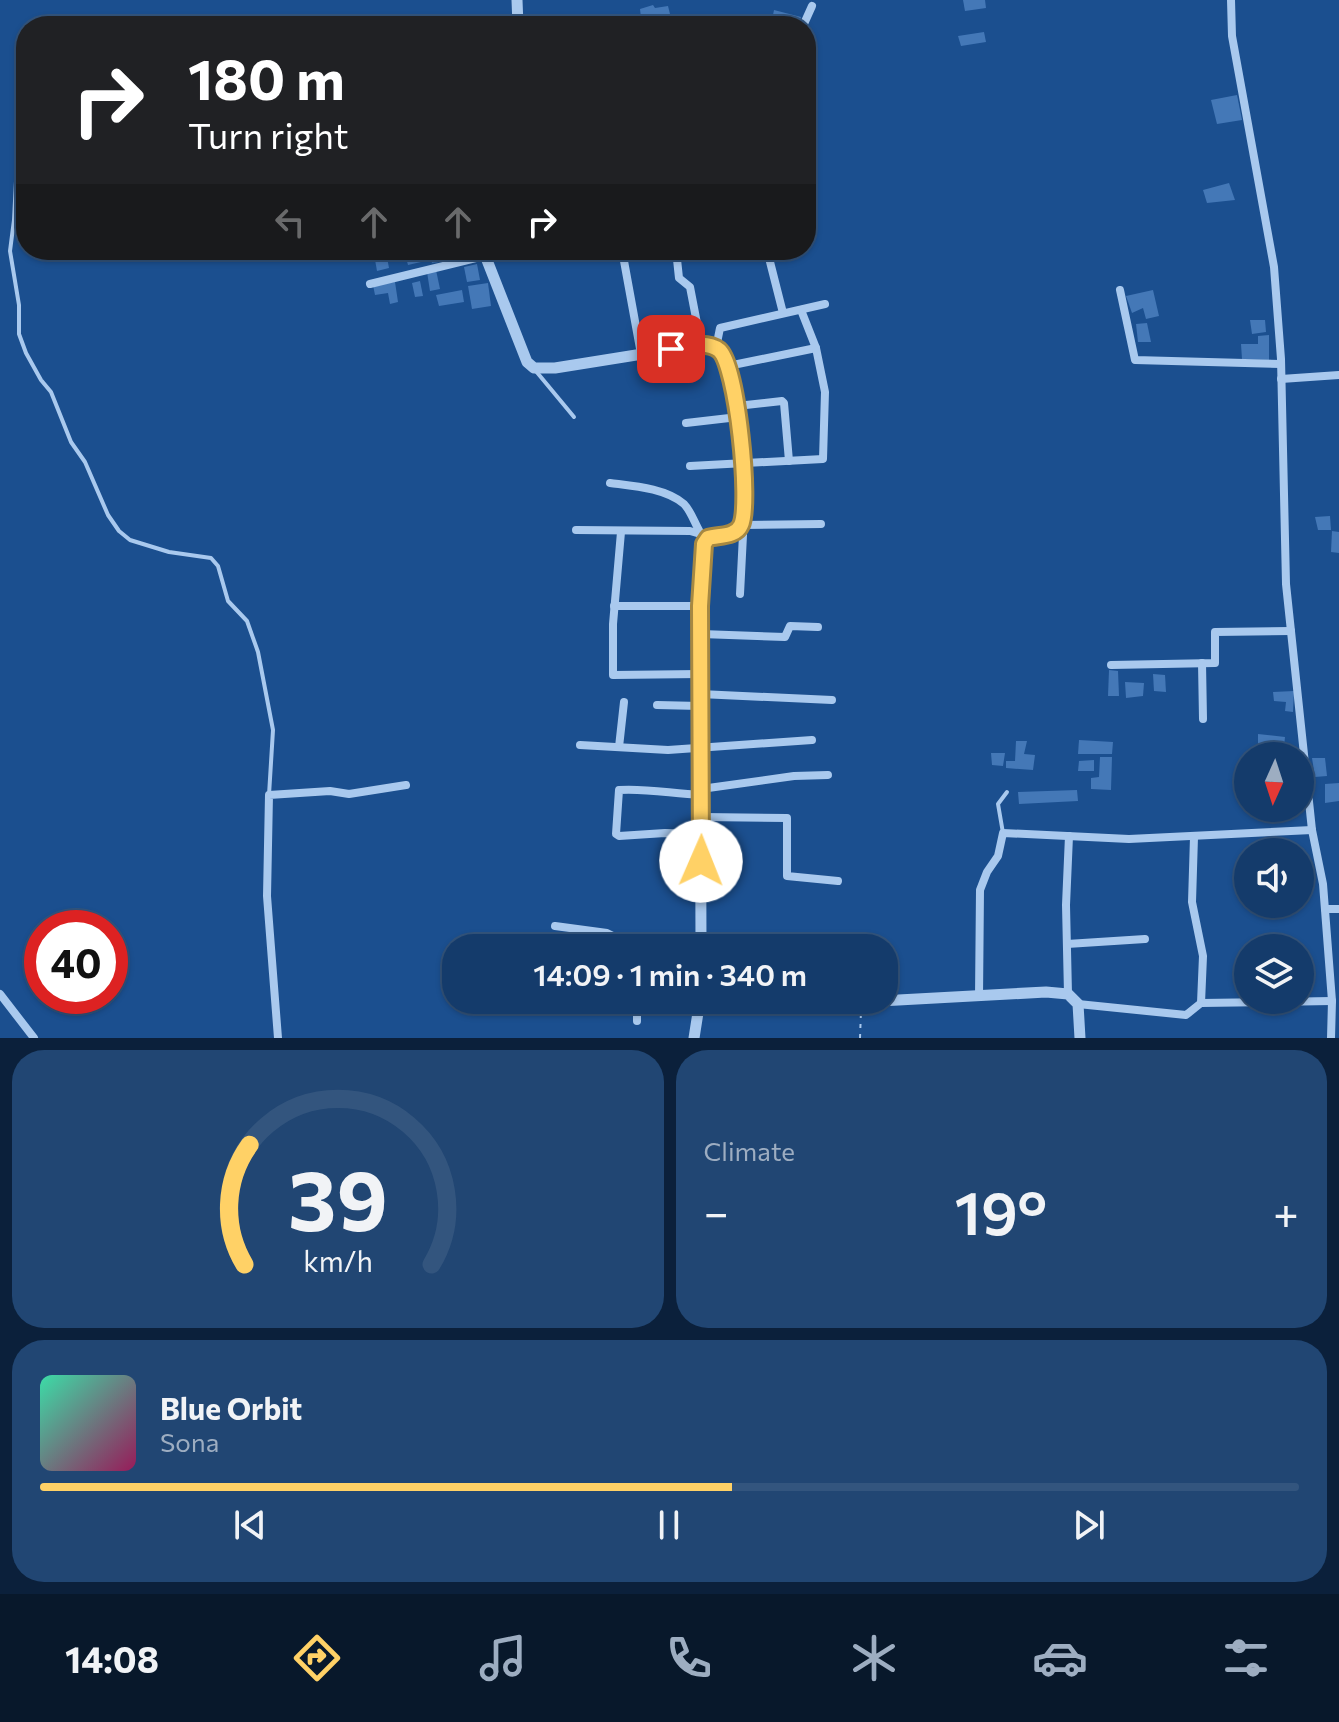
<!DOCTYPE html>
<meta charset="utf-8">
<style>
body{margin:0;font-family:Commissioner,sans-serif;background:#214673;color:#f1f3f6;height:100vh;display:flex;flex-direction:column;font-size:30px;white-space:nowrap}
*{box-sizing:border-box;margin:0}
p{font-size:26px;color:#9dadc1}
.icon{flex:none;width:44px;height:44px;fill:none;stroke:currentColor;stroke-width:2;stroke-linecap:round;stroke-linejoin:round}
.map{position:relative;height:1038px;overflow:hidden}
.details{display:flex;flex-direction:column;gap:12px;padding:12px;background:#0b203b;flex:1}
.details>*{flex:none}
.hud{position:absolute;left:16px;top:16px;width:800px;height:244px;border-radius:32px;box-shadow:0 2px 6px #0004,0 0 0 2px #33557e;background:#202124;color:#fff;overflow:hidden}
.needle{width:52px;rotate:183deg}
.controls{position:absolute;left:1234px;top:742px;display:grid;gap:16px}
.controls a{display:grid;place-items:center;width:80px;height:80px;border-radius:50%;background:#143b6b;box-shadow:0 2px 6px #0004,0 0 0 2px #33557e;font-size:40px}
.speed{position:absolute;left:24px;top:910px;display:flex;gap:16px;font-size:40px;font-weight:700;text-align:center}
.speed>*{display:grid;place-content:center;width:104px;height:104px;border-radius:50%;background:#143b6b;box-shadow:0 2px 6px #0004,0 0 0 2px #33557e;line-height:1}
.speed .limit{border:12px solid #d22;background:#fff;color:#111}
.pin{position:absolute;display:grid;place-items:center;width:68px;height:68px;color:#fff;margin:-34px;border-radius:16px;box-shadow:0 4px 12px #0006}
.me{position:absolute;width:88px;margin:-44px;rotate:1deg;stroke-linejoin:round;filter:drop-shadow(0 0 6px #0008)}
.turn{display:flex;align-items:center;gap:28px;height:168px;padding:0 40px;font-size:36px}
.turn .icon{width:104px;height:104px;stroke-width:2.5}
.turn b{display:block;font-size:56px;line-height:68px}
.lanes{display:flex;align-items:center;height:76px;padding:0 40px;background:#0003;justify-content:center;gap:40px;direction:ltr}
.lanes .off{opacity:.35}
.big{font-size:60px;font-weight:600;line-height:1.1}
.details .card{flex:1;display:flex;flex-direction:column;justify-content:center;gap:12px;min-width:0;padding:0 28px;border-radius:32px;background:#214673}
.details .dial{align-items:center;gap:0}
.dial svg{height:208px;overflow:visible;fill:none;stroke:#33557e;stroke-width:7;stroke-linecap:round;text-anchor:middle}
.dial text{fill:#f1f3f6;stroke:none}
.song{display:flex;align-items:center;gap:24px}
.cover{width:96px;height:96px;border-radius:12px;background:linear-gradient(135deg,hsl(160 70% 55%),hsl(330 70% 35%))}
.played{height:8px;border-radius:4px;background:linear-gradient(90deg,#ffd166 55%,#33557e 55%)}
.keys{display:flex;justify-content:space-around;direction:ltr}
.heat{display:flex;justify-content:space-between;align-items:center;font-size:44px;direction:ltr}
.details .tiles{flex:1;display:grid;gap:12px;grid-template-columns:1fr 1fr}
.card:last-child{grid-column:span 2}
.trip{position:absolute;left:442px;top:934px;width:456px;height:80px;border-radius:32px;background:#143b6b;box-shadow:0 2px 6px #0004,0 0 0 2px #33557e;font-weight:600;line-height:80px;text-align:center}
.tabs{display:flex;height:128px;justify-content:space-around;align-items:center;background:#08182b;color:#9dadc1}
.tabs .icon{width:56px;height:56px}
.tabs .current{color:#ffd166}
.tabs b{font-size:36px;color:#f1f3f6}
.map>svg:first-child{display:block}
.building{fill:#4478b7}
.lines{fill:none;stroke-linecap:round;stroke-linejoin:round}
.path{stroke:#a9c9ee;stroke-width:2;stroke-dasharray:4 6;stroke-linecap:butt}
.service{stroke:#a9c9ee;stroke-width:4}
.minor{stroke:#a9c9ee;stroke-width:8}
.tertiary{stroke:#a9c9ee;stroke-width:11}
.route-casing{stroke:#a68842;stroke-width:20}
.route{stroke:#ffd166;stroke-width:14}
</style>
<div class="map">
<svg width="1339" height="1038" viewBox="0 0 1339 1038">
<rect width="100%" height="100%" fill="#1b4f8f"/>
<g class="building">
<polygon points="963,0 985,0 986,8 965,11"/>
<polygon points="653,5 655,8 668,6 673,26 642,26 640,9"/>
<polygon points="774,10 801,17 799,24 772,20"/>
<polygon points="599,18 599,26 585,26 584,20"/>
<polygon points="385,20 385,26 359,26 359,24"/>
<polygon points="984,32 986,42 961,46 958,36"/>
<polygon points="1237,95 1242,120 1217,124 1211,100"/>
<polygon points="1229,183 1235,200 1207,203 1203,190"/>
<polygon points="387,250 401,250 403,258 390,261"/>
<polygon points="404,250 419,250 421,262 408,265"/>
<polygon points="421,250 436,250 439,262 432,263 430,256 422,257"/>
<polygon points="472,250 473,257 443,264 440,251"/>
<polygon points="386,252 389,268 377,271 374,254"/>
<polygon points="477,264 480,280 467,282 464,267"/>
<polygon points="436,270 440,289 430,291 427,272"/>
<polygon points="420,281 423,296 415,297 412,283"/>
<polygon points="395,282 398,302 390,304 388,293 375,295 373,285"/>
<polygon points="488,283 491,306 472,309 468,286"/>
<polygon points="462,290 464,302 439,306 436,295"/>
<polygon points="1153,290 1159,316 1146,319 1143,308 1132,313 1126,296"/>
<polygon points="1250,320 1265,320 1266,332 1252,334"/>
<polygon points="1147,323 1151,342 1138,342 1136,324"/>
<polygon points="1269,335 1269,360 1242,359 1241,344 1258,344 1258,336"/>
<polygon points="1330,516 1331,530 1318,530 1315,517"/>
<polygon points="1332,531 1339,532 1339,553 1331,552"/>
<polygon points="1109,670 1118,671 1119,696 1108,696"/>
<polygon points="1153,674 1165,675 1166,692 1154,691"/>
<polygon points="1125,682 1144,683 1143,696 1126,698"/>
<polygon points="1294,691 1293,712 1285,711 1286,702 1274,701 1273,692"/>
<polygon points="1258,734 1285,737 1284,747 1258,747"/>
<polygon points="1079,740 1113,742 1112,754 1078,754"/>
<polygon points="1016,741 1027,741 1024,754 1035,755 1033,770 1006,768 1006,761 1015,761"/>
<polygon points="991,753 1005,753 1003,766 992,765"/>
<polygon points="1100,757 1112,757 1111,790 1091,789 1091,778 1099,777"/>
<polygon points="1312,758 1325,758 1327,776 1315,777"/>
<polygon points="1094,760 1094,771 1078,771 1079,761"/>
<polygon points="1339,783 1339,801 1325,803 1325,784"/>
<polygon points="1077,790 1078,801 1019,804 1018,792"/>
</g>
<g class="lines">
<polyline class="path" points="860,1038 861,1011"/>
<g class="service">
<polyline points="19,123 14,220 10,251 19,305 19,334 26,353 41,380 51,392 71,442 85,462 108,515 119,531 130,540 169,552 211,558 218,566 228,601 247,621 258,652 273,730 269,795"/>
<polyline points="535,370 574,417"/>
<polyline points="1003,833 998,804 1007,792"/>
</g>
<g class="minor">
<polyline points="1231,0 1232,36 1274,267 1281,359 1286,584 1312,830 1323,884 1332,1001 1331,1038"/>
<polyline points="803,26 812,6"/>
<polyline points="622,250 641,354"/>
<polyline points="676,250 679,278 690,287 701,344"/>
<polyline points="767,250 783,313"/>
<polyline points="551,254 595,250"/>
<polyline points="370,284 484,256"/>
<polyline points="1120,290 1135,360 1281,364"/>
<polyline points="716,348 720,328 825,304"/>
<polyline points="728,366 816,348"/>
<polyline points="1281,379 1339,375"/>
<polyline points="737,406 782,401 784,403 789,461"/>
<polyline points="686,423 738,417"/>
<polyline points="690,466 823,459 825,392 816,348 801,310"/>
<path d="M610 483C633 486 665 488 684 504 691 511 695 524 700 532"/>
<polyline points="742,525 821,524"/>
<polyline points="740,528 743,535 740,594"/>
<polyline points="576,530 690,531 711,537"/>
<polyline points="621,532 613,624 613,675 700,674"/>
<polyline points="614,606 700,606"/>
<polyline points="701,634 785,637 790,626 818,627"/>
<polyline points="1202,663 1203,719"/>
<polyline points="1111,665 1215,663 1215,632 1291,631"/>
<polyline points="700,694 832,700"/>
<polyline points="657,705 700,706"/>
<polyline points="580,745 668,750 812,740"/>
<polyline points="619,747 624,702"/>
<polyline points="701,789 794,776 828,775"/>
<polyline points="702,817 787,818 787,876 838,881"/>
<path d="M701 834 665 833 619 836 616 834 619 790C647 788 673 794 701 795"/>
<polyline points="1194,837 1192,902 1203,956 1201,1003"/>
<polyline points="1325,909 1339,909"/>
<polyline points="555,926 607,933 637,948 701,947"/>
<polyline points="1067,944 1145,939"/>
<polyline points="0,994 34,1038"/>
<polyline points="1068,994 1066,905 1069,836"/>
<polyline points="979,997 980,890 987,872 998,856 1003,833 1129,839 1312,830"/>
<polyline points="637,1000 637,1021"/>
<polyline points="1078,1004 1186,1015 1201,1003 1332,1001"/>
<polyline points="278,1038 267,896 269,795 330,791 349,794 406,785"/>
</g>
<g class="tertiary">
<polyline points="517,0 518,26"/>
<path d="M483 250 527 362 534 368H555L705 344C712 346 718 348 722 353 743 379 743 473 744 508L742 525 737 531 708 538 704 544 700 606 701 948"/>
<polyline points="849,1000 880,1001 1046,992 1068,994 1078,1004 1080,1038"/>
<polyline points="694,1038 700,1000"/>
</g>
</g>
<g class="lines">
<g class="route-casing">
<path id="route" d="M671 349C686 347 706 340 719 350 737 365 751 504 741 525 736 537 719 535 708 538L704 544 700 606 701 861"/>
</g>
<use href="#route" class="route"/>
</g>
</svg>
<div class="controls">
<a><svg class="needle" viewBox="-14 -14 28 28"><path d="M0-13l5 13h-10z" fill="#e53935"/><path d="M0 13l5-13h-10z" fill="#9dadc1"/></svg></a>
<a><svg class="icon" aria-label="sound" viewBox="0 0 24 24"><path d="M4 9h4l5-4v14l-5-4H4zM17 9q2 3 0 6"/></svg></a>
<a><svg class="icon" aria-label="layers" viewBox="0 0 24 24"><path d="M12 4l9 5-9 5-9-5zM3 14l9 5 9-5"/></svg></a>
</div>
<div class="speed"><div class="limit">40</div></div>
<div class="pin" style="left:671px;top:349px;background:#d93025"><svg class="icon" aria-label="arrive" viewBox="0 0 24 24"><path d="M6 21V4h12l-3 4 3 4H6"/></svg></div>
<svg class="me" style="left:701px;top:861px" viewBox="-20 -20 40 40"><circle r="19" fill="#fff"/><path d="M0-13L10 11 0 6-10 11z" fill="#ffd166"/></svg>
<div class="trip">14:09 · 1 min · 340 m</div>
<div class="hud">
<div class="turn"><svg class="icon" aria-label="right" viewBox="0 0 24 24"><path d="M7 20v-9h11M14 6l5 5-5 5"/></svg><div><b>180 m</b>Turn right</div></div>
<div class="lanes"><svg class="icon off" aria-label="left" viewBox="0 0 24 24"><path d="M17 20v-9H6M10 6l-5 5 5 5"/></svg><svg class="icon off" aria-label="ahead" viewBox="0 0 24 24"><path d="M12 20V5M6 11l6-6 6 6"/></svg><svg class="icon off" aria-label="ahead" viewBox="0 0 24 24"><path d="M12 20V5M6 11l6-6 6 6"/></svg><svg class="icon" aria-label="right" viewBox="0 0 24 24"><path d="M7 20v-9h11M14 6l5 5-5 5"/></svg></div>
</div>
</div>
<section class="details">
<div class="tiles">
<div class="card dial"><svg viewBox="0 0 100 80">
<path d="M14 69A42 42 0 1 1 86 69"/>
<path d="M14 69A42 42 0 0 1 16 23" stroke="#ffd166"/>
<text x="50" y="56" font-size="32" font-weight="700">39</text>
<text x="50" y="72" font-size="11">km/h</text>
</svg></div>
<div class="card"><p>Climate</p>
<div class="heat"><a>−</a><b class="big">19°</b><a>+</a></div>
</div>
<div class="card">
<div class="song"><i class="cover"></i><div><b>Blue Orbit</b><p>Sona</p></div></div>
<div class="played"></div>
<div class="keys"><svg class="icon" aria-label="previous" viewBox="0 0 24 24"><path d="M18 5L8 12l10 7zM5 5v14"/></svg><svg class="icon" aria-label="pause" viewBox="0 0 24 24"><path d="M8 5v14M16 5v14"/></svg><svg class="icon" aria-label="next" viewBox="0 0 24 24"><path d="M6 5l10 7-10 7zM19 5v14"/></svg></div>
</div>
</div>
</section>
<nav class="tabs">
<b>14:08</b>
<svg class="icon current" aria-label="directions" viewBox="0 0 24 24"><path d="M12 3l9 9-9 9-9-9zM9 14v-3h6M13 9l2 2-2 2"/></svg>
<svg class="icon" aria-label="music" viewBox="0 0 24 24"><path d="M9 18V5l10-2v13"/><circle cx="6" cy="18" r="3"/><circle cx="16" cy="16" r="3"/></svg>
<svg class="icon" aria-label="phone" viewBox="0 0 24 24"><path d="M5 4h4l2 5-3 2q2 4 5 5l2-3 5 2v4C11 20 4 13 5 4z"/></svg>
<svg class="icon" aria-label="climate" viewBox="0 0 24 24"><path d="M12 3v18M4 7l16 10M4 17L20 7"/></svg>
<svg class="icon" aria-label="car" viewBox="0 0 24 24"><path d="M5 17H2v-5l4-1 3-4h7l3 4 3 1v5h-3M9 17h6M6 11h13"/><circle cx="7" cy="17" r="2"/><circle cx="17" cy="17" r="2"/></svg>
<svg class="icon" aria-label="filters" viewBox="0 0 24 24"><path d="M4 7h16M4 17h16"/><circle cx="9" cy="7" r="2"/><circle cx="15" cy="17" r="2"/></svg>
</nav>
